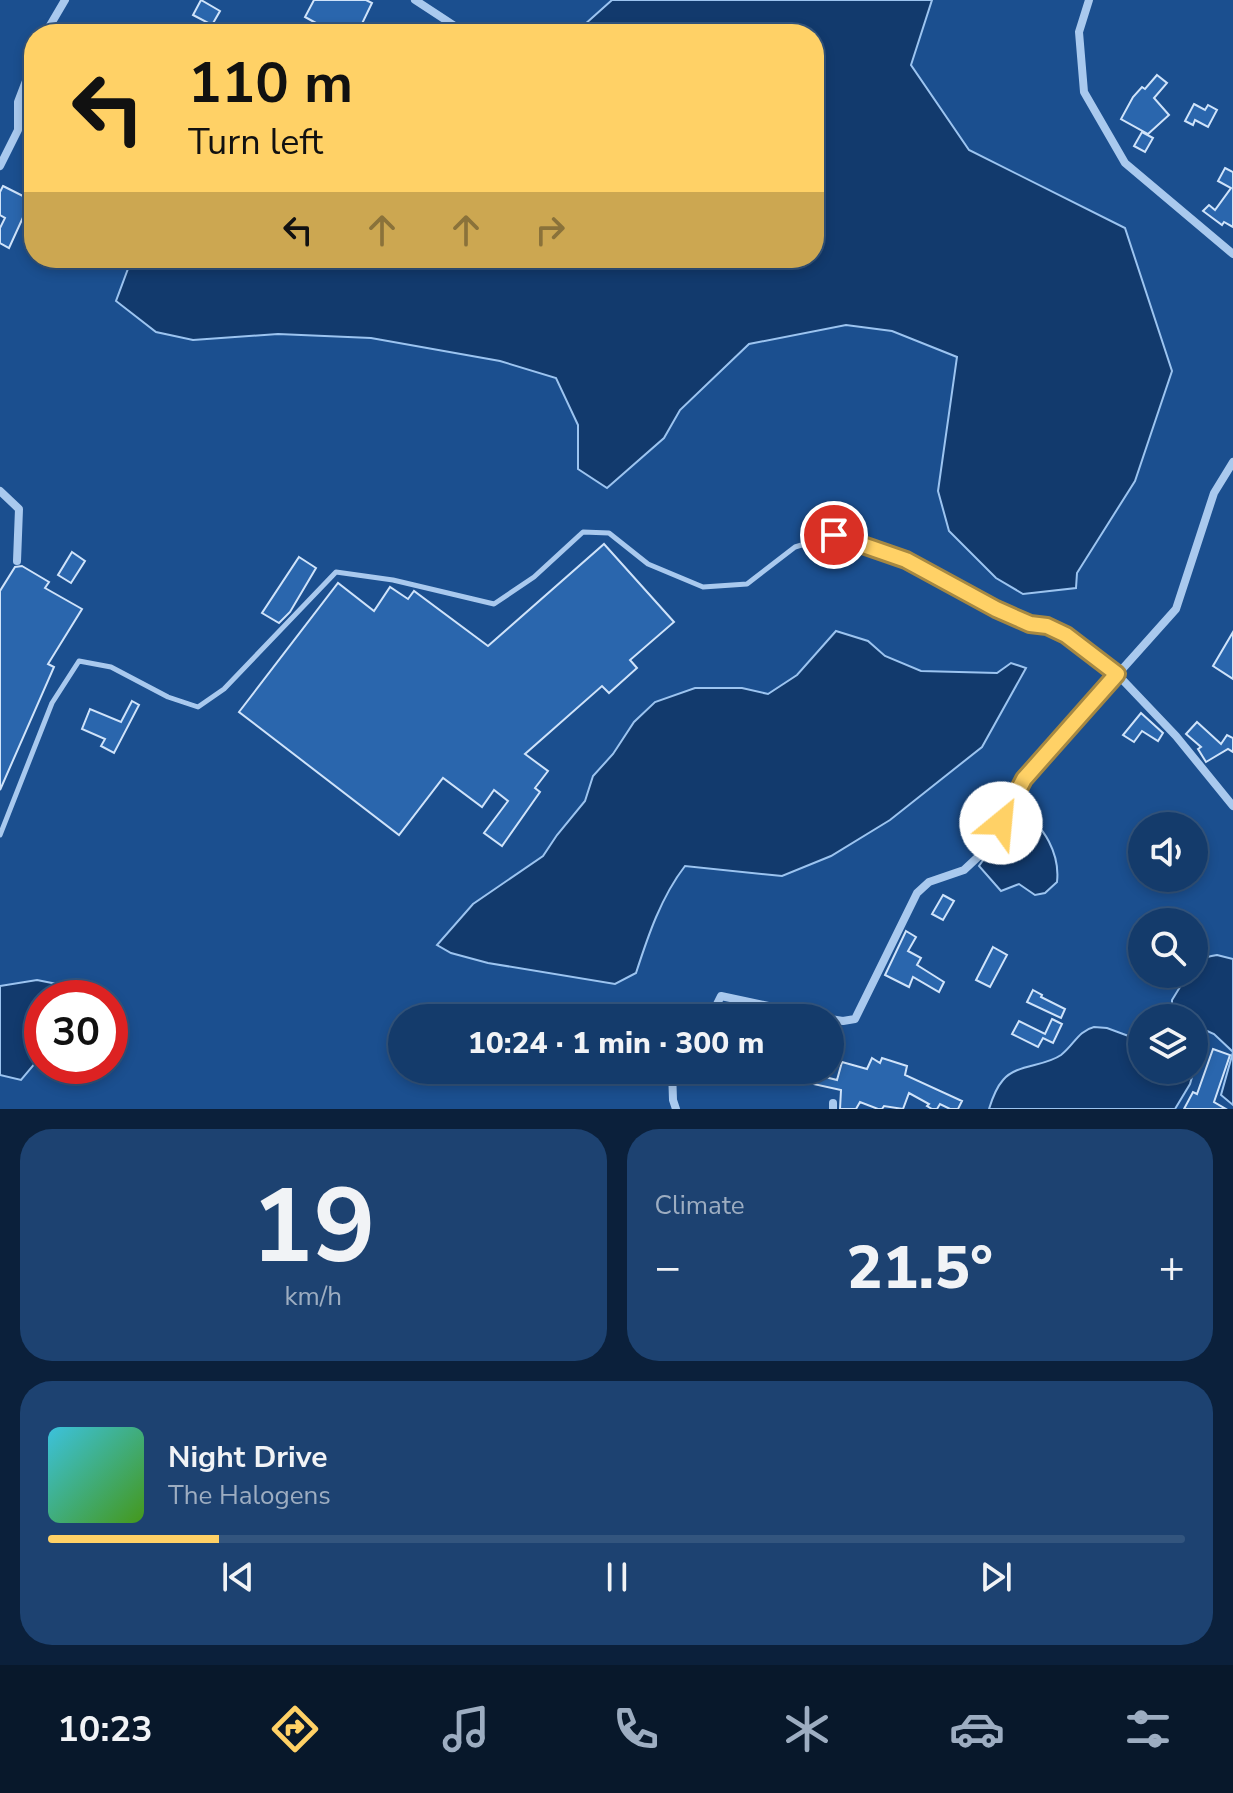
<!DOCTYPE html>
<meta charset="utf-8">
<style>
body{margin:0;font-family:"Nunito Sans",sans-serif;background:#1d4271;color:#f1f3f6;height:100vh;display:flex;flex-direction:column;font-size:30px;white-space:nowrap}
*{box-sizing:border-box;margin:0}
p{font-size:26px;color:#9dadc1}
.icon{flex:none;width:44px;height:44px;fill:none;stroke:currentColor;stroke-width:2;stroke-linecap:round;stroke-linejoin:round}
.map{position:relative;height:1109px;overflow:hidden}
.details{display:flex;flex-direction:column;gap:20px;padding:20px;background:#0b203b;flex:1}
.details>*{flex:none}
.hud{position:absolute;left:24px;top:24px;width:800px;height:244px;border-radius:32px;box-shadow:0 4px 12px #0003,0 0 0 2px #33557e;background:#ffd166;color:#111;overflow:hidden}
.tools{position:absolute;left:1128px;top:812px;display:grid;gap:16px}
.tools a{display:grid;place-items:center;width:80px;height:80px;border-radius:50%;background:#143b6b;box-shadow:0 4px 12px #0003,0 0 0 2px #33557e;font-size:40px}
.speed{position:absolute;left:24px;top:980px;display:flex;gap:16px;font-size:40px;font-weight:700;text-align:center}
.speed>*{display:grid;place-content:center;width:104px;height:104px;border-radius:50%;background:#143b6b;box-shadow:0 4px 12px #0003,0 0 0 2px #33557e;line-height:1}
.speed .limit{border:12px solid #d22;background:#fff;color:#111}
.pin{position:absolute;display:grid;place-items:center;width:68px;height:68px;color:#fff;margin:-34px;border:4px solid #fff;border-radius:50%;box-shadow:0 2px 8px #0007}
.me{position:absolute;width:88px;margin:-44px;rotate:28deg;stroke-linejoin:round;filter:drop-shadow(0 0 6px #0008)}
.turn{display:flex;align-items:center;gap:28px;height:168px;padding:0 32px;font-size:36px}
.turn .icon{width:104px;height:104px;stroke-width:2.5}
.turn b{display:block;font-size:56px;line-height:68px}
.lanes{display:flex;align-items:center;height:76px;padding:0 32px;background:#0003;justify-content:center;gap:40px;direction:ltr}
.lanes .off{opacity:.35}
.big{font-size:60px;font-weight:800;line-height:1.1}
.details .card{flex:1;display:flex;flex-direction:column;justify-content:center;gap:12px;min-width:0;padding:0 28px;border-radius:32px;background:#1d4271}
.details .dial{align-items:center;gap:0}
.dial b{font-size:104px;line-height:1}
.song{display:flex;align-items:center;gap:24px}
.cover{width:96px;height:96px;border-radius:12px;background:linear-gradient(135deg,hsl(190 70% 55%),hsl(100 70% 35%))}
.played{height:8px;border-radius:4px;background:linear-gradient(90deg,#ffd166 15%,#33557e 15%)}
.keys{display:flex;justify-content:space-around;direction:ltr}
.heat{display:flex;justify-content:space-between;align-items:center;font-size:44px;direction:ltr}
.details .tiles{flex:1;display:grid;gap:20px;grid-template-columns:1fr 1fr}
.card:last-child{grid-column:span 2}
.trip{position:absolute;left:388px;top:1004px;width:456px;height:80px;border-radius:40px;background:#143b6b;box-shadow:0 4px 12px #0003,0 0 0 2px #33557e;font-weight:800;line-height:80px;text-align:center}
.menu{display:flex;height:128px;justify-content:space-around;align-items:center;background:#08182b;color:#9dadc1}
.menu .icon{width:56px;height:56px}
.menu .active{color:#ffd166}
.menu b{font-size:36px;color:#f1f3f6}
.map>svg:first-child{display:block}
.water{fill:#123a6d;stroke:#9cc4f0;stroke-width:2}
.building{fill:#2a66ad;stroke:#cfe3fa;stroke-width:2}
.lines{fill:none;stroke-linecap:round;stroke-linejoin:round}
.lane{stroke:#a9c9ee;stroke-width:5}
.street{stroke:#a9c9ee;stroke-width:8}
.route-casing{stroke:#a68842;stroke-width:20}
.route{stroke:#ffd166;stroke-width:14}
</style>
<div class="map">
<svg width="1233" height="1109" viewBox="0 0 1233 1109">
<rect width="100%" height="100%" fill="#1b4f8f"/>
<g class="water">
<polygon points="612,0 932,0 911,65 969,150 1125,228 1172,371 1135,481 1077,573 1076,588 1023,594 996,578 949,531 938,491 957,357 892,331 846,325 749,344 680,410 664,438 607,488 578,469 578,425 556,378 500,361 371,338 278,334 193,340 156,332 116,301 132,258 814,258 814,34 574,34"/>
<path d="M836 631 868 641 885 656 921 671 997 673 1011 663 1026 668 982 747 890 820 831 856 782 876 685 866C661 897 648 936 636 973L615 984 488 963 451 953 437 945 473 904 543 856 557 835 585 801 593 776 613 754 634 722 655 702 695 688H742L768 694 797 675Z"/>
<path d="M1019 813C1045 823 1060 856 1057 882L1045 893 1035 895 1019 884 1001 891 979 866 1011 820Z"/>
<path d="M1217 955 1233 959V1105L1221 1095 1233 1052 1214 1034 1194 1025V1018H1181L1172 1010V1000L1188 974H1194C1194 959 1204 957 1217 955Z"/>
<polygon points="37,980 67,986 64,998 42,998 42,1055 21,1080 0,1075 0,986"/>
<path d="M1094 1027 1107 1028 1142 1041V1070H1194L1190 1084 1175 1109H989C992 1099 996 1088 1003 1080 1016 1064 1044 1067 1061 1055 1074 1045 1078 1031 1094 1027Z"/>
</g>
<g class="building">
<polygon points="201,0 220,11 212,25 193,15"/>
<polygon points="314,0 366,0 372,3 357,34 310,34 316,23 305,17"/>
<polygon points="1157,75 1167,83 1154,98 1169,115 1148,134 1121,119 1133,97 1142,87 1145,89"/>
<polygon points="1194,104 1205,110 1208,105 1217,110 1208,127 1195,120 1193,125 1185,121"/>
<polygon points="1142,132 1153,138 1145,152 1134,146"/>
<polygon points="1225,168 1233,172 1233,227 1224,222 1222,225 1203,211 1209,205 1215,210 1231,188 1218,181"/>
<polygon points="3,186 31,200 9,248 0,243 0,228 5,218 0,215 0,192"/>
<polygon points="604,544 674,622 630,660 637,668 609,693 602,686 525,754 548,771 535,788 540,792 502,846 484,833 508,801 494,790 482,807 443,778 399,835 239,712 338,583 374,611 390,587 408,599 414,591 488,646"/>
<polygon points="72,552 85,561 71,583 58,575"/>
<polygon points="299,557 316,568 290,612 279,623 262,613"/>
<polygon points="22,566 49,582 45,588 82,609 48,664 54,667 0,790 0,591 15,567"/>
<polygon points="1233,632 1233,679 1213,666"/>
<polygon points="132,701 139,705 114,753 101,746 105,739 82,729 90,709 121,722"/>
<polygon points="1141,713 1163,733 1158,741 1142,731 1134,742 1123,735"/>
<polygon points="1197,722 1221,744 1227,735 1233,738 1233,752 1228,749 1206,762 1198,749 1201,747 1186,734"/>
<polygon points="943,895 954,901 943,920 932,914"/>
<polygon points="906,931 916,937 908,951 921,958 917,965 944,982 939,992 913,977 909,987 885,975"/>
<polygon points="993,947 1007,955 990,987 976,980"/>
<polygon points="1033,990 1042,995 1041,997 1065,1009 1061,1018 1027,1002"/>
<polygon points="1052,1019 1062,1024 1053,1043 1043,1038 1038,1047 1012,1034 1019,1021 1045,1034"/>
<polygon points="1213,1049 1230,1055 1214,1102 1226,1109 1184,1109 1193,1092 1197,1094"/>
<polygon points="872,1058 880,1063 882,1058 907,1066 905,1075 962,1101 958,1109 950,1109 940,1104 937,1109 932,1109 927,1106 929,1104 909,1093 903,1109 884,1106 882,1109 878,1109 860,1102 856,1109 840,1109 841,1090 768,1074 768,1070 792,1070 811,1074 811,1070 822,1070 821,1076 837,1080 842,1062 867,1069"/>
</g>
<g class="lines">
<polyline class="lane" points="0,835 52,703 79,661 111,667 168,697 198,707 224,689 336,572 393,580 494,604 534,577 583,532 609,533 648,564 703,587 747,584 795,547 834,535 906,560 996,609 1030,624 1047,626 1066,635 1117,674"/>
<g class="street">
<polyline points="415,0 467,34"/>
<polyline points="1089,0 1079,32 1084,92 1125,163 1233,254"/>
<polyline points="45,34 65,0"/>
<polyline points="0,166 18,130 18,102 34,60"/>
<polyline points="0,491 19,509 17,561"/>
<polyline points="1117,674 1176,736 1233,806"/>
<polyline points="710,1018 721,996 825,1018"/>
<polyline points="830,1019 843,1021 855,1019 917,893 929,882 964,870 980,855 1001,823 1024,779 1176,609 1214,493 1233,462"/>
<polyline points="672,1070 673,1100 676,1109"/>
<polyline points="833,1109 833,1103"/>
</g>
</g>
<g class="lines">
<g class="route-casing">
<polyline id="route" points="834,535 906,560 996,609 1030,624 1047,626 1066,635 1117,674 1024,779 1001,823"/>
</g>
<use href="#route" class="route"/>
</g>
</svg>
<div class="tools">
<a><svg class="icon" aria-label="sound" viewBox="0 0 24 24"><path d="M4 9h4l5-4v14l-5-4H4zM17 9q2 3 0 6"/></svg></a>
<a><svg class="icon" aria-label="search" viewBox="0 0 24 24"><circle cx="10" cy="10" r="6"/><path d="M15 15l6 6"/></svg></a>
<a><svg class="icon" aria-label="layers" viewBox="0 0 24 24"><path d="M12 4l9 5-9 5-9-5zM3 14l9 5 9-5"/></svg></a>
</div>
<div class="speed"><div class="limit">30</div></div>
<div class="pin" style="left:834px;top:535px;background:#d93025"><svg class="icon" aria-label="arrive" viewBox="0 0 24 24"><path d="M6 21V4h12l-3 4 3 4H6"/></svg></div>
<svg class="me" style="left:1001px;top:823px" viewBox="-20 -20 40 40"><circle r="19" fill="#fff"/><path d="M0-13L10 11 0 6-10 11z" fill="#ffd166"/></svg>
<div class="trip">10:24 · 1 min · 300 m</div>
<div class="hud">
<div class="turn"><svg class="icon" aria-label="left" viewBox="0 0 24 24"><path d="M17 20v-9H6M10 6l-5 5 5 5"/></svg><div><b>110 m</b>Turn left</div></div>
<div class="lanes"><svg class="icon" aria-label="left" viewBox="0 0 24 24"><path d="M17 20v-9H6M10 6l-5 5 5 5"/></svg><svg class="icon off" aria-label="ahead" viewBox="0 0 24 24"><path d="M12 20V5M6 11l6-6 6 6"/></svg><svg class="icon off" aria-label="ahead" viewBox="0 0 24 24"><path d="M12 20V5M6 11l6-6 6 6"/></svg><svg class="icon off" aria-label="right" viewBox="0 0 24 24"><path d="M7 20v-9h11M14 6l5 5-5 5"/></svg></div>
</div>
</div>
<section class="details">
<div class="tiles">
<div class="card dial"><b>19</b><p>km/h</p></div>
<div class="card"><p>Climate</p>
<div class="heat"><a>−</a><b class="big">21.5°</b><a>+</a></div>
</div>
<div class="card">
<div class="song"><i class="cover"></i><div><b>Night Drive</b><p>The Halogens</p></div></div>
<div class="played"></div>
<div class="keys"><svg class="icon" aria-label="previous" viewBox="0 0 24 24"><path d="M18 5L8 12l10 7zM5 5v14"/></svg><svg class="icon" aria-label="pause" viewBox="0 0 24 24"><path d="M8 5v14M16 5v14"/></svg><svg class="icon" aria-label="next" viewBox="0 0 24 24"><path d="M6 5l10 7-10 7zM19 5v14"/></svg></div>
</div>
</div>
</section>
<nav class="menu">
<b>10:23</b>
<svg class="icon active" aria-label="directions" viewBox="0 0 24 24"><path d="M12 3l9 9-9 9-9-9zM9 14v-3h6M13 9l2 2-2 2"/></svg>
<svg class="icon" aria-label="music" viewBox="0 0 24 24"><path d="M9 18V5l10-2v13"/><circle cx="6" cy="18" r="3"/><circle cx="16" cy="16" r="3"/></svg>
<svg class="icon" aria-label="phone" viewBox="0 0 24 24"><path d="M5 4h4l2 5-3 2q2 4 5 5l2-3 5 2v4C11 20 4 13 5 4z"/></svg>
<svg class="icon" aria-label="climate" viewBox="0 0 24 24"><path d="M12 3v18M4 7l16 10M4 17L20 7"/></svg>
<svg class="icon" aria-label="car" viewBox="0 0 24 24"><path d="M5 17H2v-5l4-1 3-4h7l3 4 3 1v5h-3M9 17h6M6 11h13"/><circle cx="7" cy="17" r="2"/><circle cx="17" cy="17" r="2"/></svg>
<svg class="icon" aria-label="filters" viewBox="0 0 24 24"><path d="M4 7h16M4 17h16"/><circle cx="9" cy="7" r="2"/><circle cx="15" cy="17" r="2"/></svg>
</nav>
